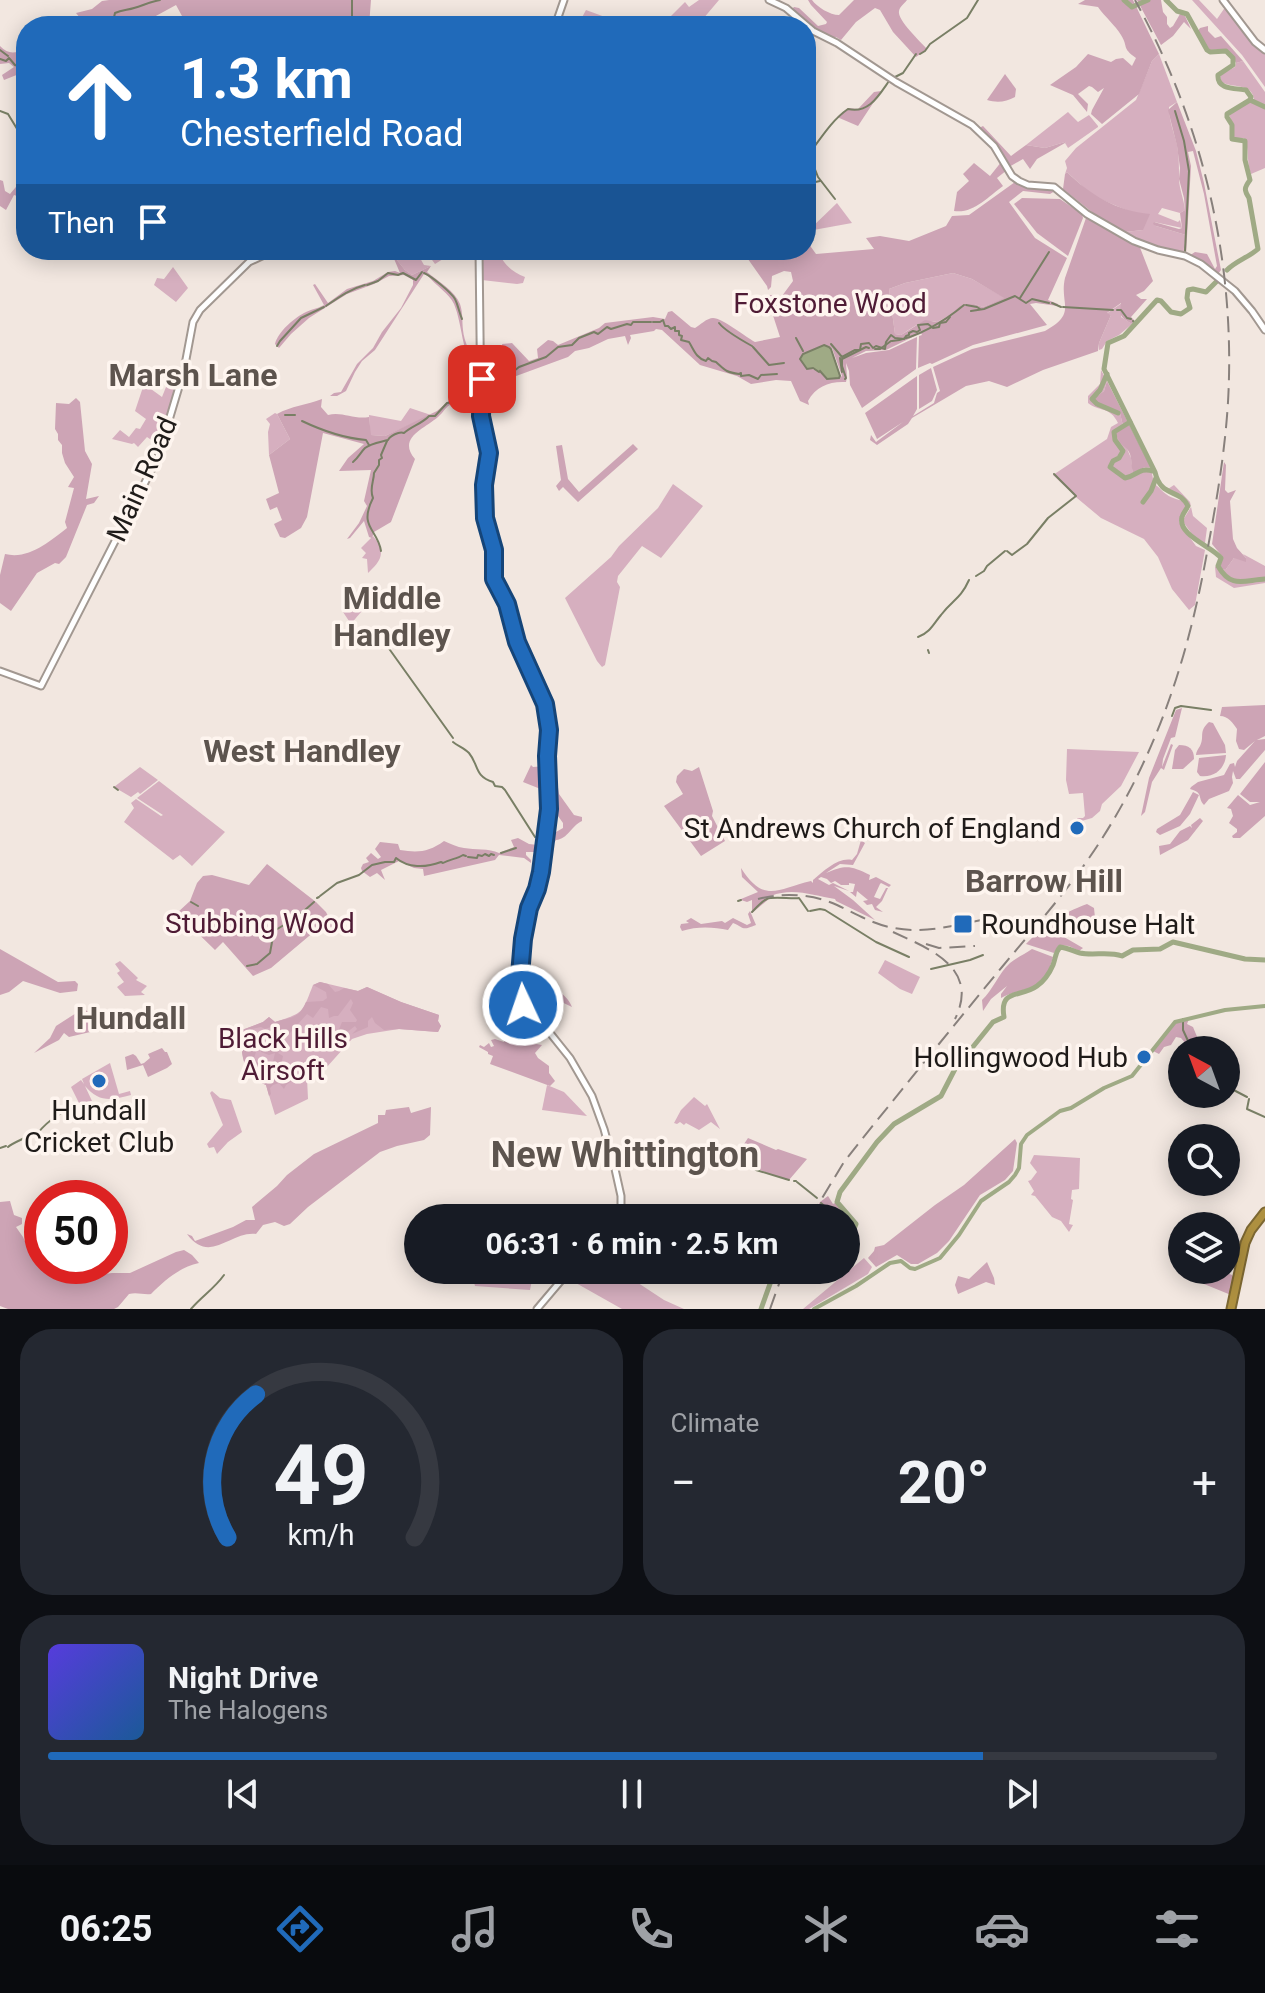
<!DOCTYPE html>
<meta charset="utf-8">
<style>
body{margin:0;font-family:Roboto,sans-serif;background:#242831;color:#f1f3f6;height:100vh;display:flex;flex-direction:column;font-size:30px;white-space:nowrap}
*{box-sizing:border-box;margin:0}
p{font-size:26px;color:#9ea1a6}
.icon{flex:none;width:44px;height:44px;fill:none;stroke:currentColor;stroke-width:2;stroke-linecap:round;stroke-linejoin:round}
.map{position:relative;height:1309px;overflow:hidden}
.details{display:flex;flex-direction:column;gap:20px;padding:20px;background:#0d0f14;flex:1}
.details>*{flex:none}
.hud{position:absolute;left:16px;top:16px;width:800px;height:244px;border-radius:32px;box-shadow:0 4px 20px #0003;background:#206aba;color:#fff;overflow:hidden}
.needle{width:52px;rotate:319deg}
.controls{position:absolute;left:1168px;top:1036px;display:grid;gap:16px}
.controls a{display:grid;place-items:center;width:72px;height:72px;border-radius:50%;background:#171b24;box-shadow:0 4px 20px #0003;font-size:40px}
.speed{position:absolute;left:24px;top:1180px;display:flex;gap:16px;font-size:40px;font-weight:700;text-align:center}
.speed>*{display:grid;place-content:center;width:104px;height:104px;border-radius:50%;background:#171b24;box-shadow:0 4px 20px #0003;line-height:1}
.speed .limit{border:12px solid #d22;background:#fff;color:#111}
.pin{position:absolute;display:grid;place-items:center;width:68px;height:68px;color:#fff;margin:-34px;border-radius:16px;box-shadow:0 4px 12px #0006}
.me{position:absolute;width:88px;margin:-44px;rotate:357deg;stroke-linejoin:round;filter:drop-shadow(0 0 6px #0008)}
.turn{display:flex;align-items:center;gap:28px;height:168px;padding:0 32px;font-size:36px}
.turn .icon{width:104px;height:104px;stroke-width:2.5}
.turn b{display:block;font-size:56px;line-height:68px}
.then{display:flex;align-items:center;height:76px;padding:0 32px;background:#0003;gap:16px;font-size:30px}
.big{font-size:60px;font-weight:700;line-height:1.1}
.details .card{flex:1;display:flex;flex-direction:column;justify-content:center;gap:12px;min-width:0;padding:0 28px;border-radius:32px;background:#242831}
.details .dial{align-items:center;gap:0}
.dial svg{height:208px;overflow:visible;fill:none;stroke:#363941;stroke-width:7;stroke-linecap:round;text-anchor:middle}
.dial text{fill:#f1f3f6;stroke:none}
.song{display:flex;align-items:center;gap:24px}
.cover{width:96px;height:96px;border-radius:12px;background:linear-gradient(135deg,hsl(250 70% 55%),hsl(210 70% 35%))}
.played{height:8px;border-radius:4px;background:linear-gradient(90deg,#206aba 80%,#363941 80%)}
.keys{display:flex;justify-content:space-around;direction:ltr}
.heat{display:flex;justify-content:space-between;align-items:center;font-size:44px;direction:ltr}
.details .tiles{flex:1;display:grid;gap:20px;grid-template-columns:1fr 1fr}
.card:last-child{grid-column:span 2}
.trip{position:absolute;left:404px;top:1204px;width:456px;height:80px;border-radius:40px;background:#171b24;box-shadow:0 4px 20px #0003;font-weight:700;line-height:80px;text-align:center}
.menu{display:flex;height:128px;justify-content:space-around;align-items:center;background:#090b0e;color:#9ea1a6}
.menu .icon{width:56px;height:56px}
.menu .selected{color:#206aba}
.menu b{font-size:36px;color:#f1f3f6}
.map>svg:first-child{display:block}
.green{fill:#d6afbf}
.forest{fill:#cda4b5;fill-rule:evenodd}
.water{fill:#9faa85;stroke:#797f65;stroke-width:2}
.lines{fill:none;stroke-linecap:round;stroke-linejoin:round}
.stream{stroke:#797f65;stroke-width:2}
.canal{stroke:#9faa85;stroke-width:4}
.river{stroke:#9faa85;stroke-width:5}
.secondary-casing{stroke:#a29891;stroke-width:9}
.highway-casing{stroke:#7c6732;stroke-width:11}
.secondary{stroke:#fff;stroke-width:5}
.highway{stroke:#ae9040;stroke-width:7}
.rail{stroke:#88807c;stroke-width:2;stroke-dasharray:16 8;stroke-linecap:butt}
.route-casing{stroke:#154579;stroke-width:20}
.route{stroke:#206aba;stroke-width:14}
.poi-dot{fill:#206aba;stroke:#fef5ef;stroke-width:3}
.labels{text-anchor:middle;dominant-baseline:central;stroke-width:7;stroke-linejoin:round;paint-order:stroke}
.park-label{font-size:28px;fill:#4f1b35;stroke:#fef5ef}
.street-label{font-size:28px;fill:#1f1b19;stroke:#fef5ef}
.poi-label{font-size:28px;fill:#1f1b19;stroke:#fef5ef;text-anchor:end}
.quarter-label{font-size:32px;font-weight:bold;fill:#5d544e;stroke:#fef5ef}
.district-label{font-size:36px;font-weight:bold;fill:#5d544e;stroke:#fef5ef}
</style>
<div class="map">
<svg width="1265" height="1309" viewBox="0 0 1265 1309">
<rect width="100%" height="100%" fill="#f2e7e0"/>
<g class="green">
<polygon points="699,0 719,0 697,26 658,26 663,24 685,2 689,7"/>
<polygon points="1192,0 1199,0 1217,19 1226,6 1265,53 1265,87 1242,55"/>
<polygon points="586,10 624,24 628,26 588,26 579,23"/>
<path d="M1159 54 1177 102 1169 107C1169 121 1174 132 1177 145 1179 156 1179 167 1179 178 1179 189 1184 199 1185 210L1180 213 1162 208 1158 214 1178 222 1180 220 1182 228 1154 222 1156 226 1186 235 1183 253 1155 247 1125 232 1143 230 1131 212 1093 196 1067 172 1065 174 1067 168 1065 161 1076 148 1136 100 1152 61Z"/>
<path d="M1243 61 1265 92V168L1251 174C1246 162 1250 149 1244 138H1234L1233 126 1229 114 1254 99C1252 83 1232 88 1221 82L1220 75 1235 67 1236 63Z"/>
<polygon points="1068,112 1078,122 1089,115 1098,126 1098,127 1068,148 1065,142 1045,148 1026,145"/>
<polygon points="837,203 852,223 808,231"/>
<polygon points="399,250 440,250 443,259 435,264 427,253 420,258 424,265 431,266 412,275 405,270 392,254"/>
<path d="M481 250H498C502 263 512 272 525 277L523 283 517 284 482 280Z"/>
<polygon points="173,267 188,288 176,302 154,285 157,278 164,279"/>
<path d="M953 273 972 279 1005 298 983 307 974 304 937 322C924 318 912 328 901 335L895 334 889 289 905 283Z"/>
<polygon points="1122,303 1121,317 1132,324 1119,335 1107,341 1102,349 1099,350 1099,343 1111,315 1106,314"/>
<path d="M1101 370 1107 381 1104 391 1096 397 1098 403 1110 406 1120 412 1123 427 1119 430 1131 458 1133 473 1145 467 1151 468 1154 484C1160 487 1161 491 1166 494 1172 499 1180 499 1186 503V508L1179 520 1180 524 1196 546 1205 550 1195 605 1189 610 1172 589 1158 557 1144 539 1101 518 1077 498 1053 475 1107 439 1111 427 1118 423C1110 406 1099 412 1088 403V396L1100 384Z"/>
<polygon points="168,382 176,391 160,446 147,437 138,447 134,443 132,444 112,439 120,430 129,437 136,428 140,429 146,419 135,411 144,384 162,397"/>
<polygon points="410,408 431,415 385,436 370,435 369,415 401,421"/>
<polygon points="275,413 277,414 290,439 269,455 268,432 270,424 266,419"/>
<polygon points="673,484 703,506 661,558 642,546 618,576 617,582 620,587 605,665 602,667 597,661 565,598 611,557 619,546 658,508"/>
<polygon points="1174,485 1190,502 1193,516 1207,528 1205,543 1197,541 1184,523 1183,520 1191,507 1187,500 1168,489"/>
<path d="M373 536C387 552 381 561 368 573L367 559 362 558 366 553 361 548Z"/>
<polygon points="1243,554 1265,566 1265,583 1234,588 1216,577 1215,567 1220,564 1222,569 1226,569 1234,558 1246,558"/>
<path d="M375 588 383 602C369 599 360 614 351 624L343 612 361 596 364 598Z"/>
<polygon points="1067,749 1139,752 1121,786 1102,804 1100,811 1092,818 1078,822 1077,818 1083,818 1085,816 1083,793 1069,794 1066,780"/>
<polygon points="140,767 158,780 140,794 138,792 131,797 114,787"/>
<polygon points="159,781 225,832 192,866 180,855 173,860 124,822 134,808 131,803 136,799 161,816 163,815 137,798"/>
<polygon points="885,960 920,977 912,994 900,989 878,973"/>
<polygon points="120,961 138,978 136,980 147,986 141,992 145,995 125,996 117,987 124,982 117,973 120,971 115,964"/>
<path d="M320 982 358 991 367 987 401 1002 439 1015 438 1021 441 1026 438 1032 399 1029 367 1034 352 1039 326 1068H323L319 1073 307 1078 308 1099 275 1115 266 1085C250 1078 245 1069 242 1052L244 1049 236 1041 234 1033 263 1022 269 1017 275 1022C304 1013 302 1013 313 985Z"/>
<path d="M110 1063 119 1094 130 1091 131 1095C112 1100 99 1103 85 1086L92 1101 79 1103 71 1087 81 1080 84 1084 82 1079Z"/>
<polygon points="547,1085 564,1092 587,1116 542,1110"/>
<polygon points="212,1091 220,1098 231,1100 242,1132 228,1142 217,1154 214,1147 209,1148 207,1144 223,1125 210,1093"/>
<polygon points="694,1097 705,1106 707,1104 720,1129 711,1122 699,1130 686,1123 684,1125 680,1122 677,1124 674,1123 681,1110"/>
<polygon points="1034,1155 1080,1158 1079,1189 1072,1190 1071,1199 1073,1200 1069,1224 1073,1225 1069,1232 1061,1221 1052,1217 1035,1196 1031,1195 1034,1191 1028,1181 1031,1180 1037,1172 1030,1163"/>
<polygon points="864,1258 872,1267 868,1274 809,1309 803,1309"/>
<polygon points="500,1270 511,1270 533,1275 530,1290 475,1286 473,1279 489,1277"/>
<polygon points="574,1270 620,1271 664,1300 684,1309 622,1309 567,1278"/>
</g>
<g class="forest">
<polygon points="109,0 371,0 369,26 181,26 182,16 176,5 154,17 125,26 92,26 91,18 80,18 76,13 92,9 102,1"/>
<path d="M808 0H812C817 7 830 15 839 15L854 0H907C904 4 900 6 899 11 897 20 921 42 927 49L916 57 893 32 880 10 875 8 856 22 841 40 836 37 832 39 818 33 791 10 794 7 799 8 818 26 826 24 827 22 811 5Z"/>
<path d="M1085 0H1133L1159 54 1152 61 1139 94 1102 124 1091 114 1092 110 1104 88 1098 92 1092 87 1089 86 1078 94 1088 104 1087 112 1073 95 1050 85 1076 67 1088 54 1111 62 1116 59 1123 58 1132 66 1136 58C1121 47 1129 48 1121 35 1115 25 1105 17 1098 7L1078 4Z"/>
<polygon points="1137,0 1161,0 1163,12 1167,17 1167,24 1170,28 1173,26 1180,14 1185,16 1191,29 1184,22 1173,36 1161,45"/>
<polygon points="1208,26 1208,31 1215,38 1221,36 1243,61 1236,63 1231,54 1226,49 1210,50 1206,46 1198,31 1200,28"/>
<path d="M0 46C9 55 16 54 26 47L24 72 4 80 2 75 14 67 9 63 0 64Z"/>
<path d="M1005 74 1016 89 1015 97C1006 102 997 103 987 100Z"/>
<polygon points="881,91 858,126 837,117 848,108 858,109 874,92"/>
<polygon points="1177,102 1196,151 1204,183 1221,270 1218,274 1200,260 1189,256 1195,252 1207,254 1215,269 1217,266 1204,194 1193,151 1188,152 1191,166 1186,255 1183,253 1186,235 1156,226 1153,224 1154,222 1179,229 1182,228 1180,213 1185,210 1184,198 1179,179 1180,168 1177,146 1168,110"/>
<polygon points="983,126 1011,156 1026,145 1045,148 1065,142 1068,148 1065,143 1037,159 1030,169 1023,159 1009,167 999,148 979,128"/>
<path d="M1002 161 1007 170 997 178 1003 186C988 197 973 214 954 211L957 192 969 181 963 174 974 163 990 176Z"/>
<path d="M1067 172C1090 195 1117 211 1150 214L1143 230 1125 232 1097 216 1063 189 1065 174Z"/>
<path d="M26 175C26 189 27 200 19 212L17 211 19 200 17 196 14 195 6 210 0 206V180L3 181 5 191 10 194Z"/>
<path d="M1015 182 1023 185 1055 191 1050 194 1023 191 1009 202 1035 238 1067 258 1048 300 1058 304V306L1036 303 1030 304 1047 325 973 345 932 364 930 363 918 368 919 336 922 335 921 333 886 350 866 351 852 358 866 353 889 350 917 337 916 369 862 408 850 385 849 371 846 363 847 377 846 382C830 381 816 386 808 401L809 405 800 401 791 381 776 380 751 384 737 376 700 365 662 330 656 329 654 331 630 335 631 338 628 345 625 336 608 339 589 348 575 351 568 357 557 361 483 388V379L499 374 509 365 501 355H494L503 349 502 344 512 343 529 361 538 358 537 349 548 340 553 341 558 345 599 328 605 323 653 317 665 319 668 312 672 311 691 327 695 328C700 325 707 318 713 318 722 318 746 337 755 342L780 337 767 297 770 295 782 296 793 281 791 272 784 271 772 276 771 287 768 290 767 286 743 252 749 250H806V240L816 254 874 249 866 238 880 236 909 241 946 226 952 216 969 215ZM953 273 972 279 1004 298 983 307 974 304 960 306 948 317 937 322 925 320 901 335 895 334 889 289 905 283ZM821 346 832 348 842 376 839 378C827 376 818 369 806 368L800 359 803 354Z"/>
<polygon points="1022,198 1060,199 1082,214 1083,218 1068,256 1037,233 1014,204"/>
<path d="M1088 217 1139 245 1153 281 1144 291 1136 295 1141 299H1147L1131 317 1135 321 1132 324C1121 317 1119 317 1121 303L1107 313 1111 315 1099 343 1098 351 1043 370 1007 387 989 381 966 386 912 418 908 424 877 445 870 440 871 435 876 442 903 422 877 439 865 413 917 376V409L913 416 934 403 937 393 940 391 933 367 972 349 1045 331C1078 313 1059 304 1065 278L1086 218Z"/>
<path d="M392 254 405 270 412 275 431 266 427 272C438 281 455 291 460 304 463 313 462 321 463 330 464 341 471 358 479 365L480 384 476 381 469 391 458 398V402C445 405 447 409 438 417 424 429 397 438 415 459L391 522 374 532 372 538 369 537 364 521 350 538 347 539 359 523 367 506 364 501 371 470 339 471 348 458 364 444 323 433 307 517 301 528 285 538 280 537 274 524 282 520 277 507 270 510 266 499 279 493 269 455 290 439 277 414C291 406 307 405 322 399L321 407 328 415C342 411 354 420 369 417L371 435 385 436 437 411 466 386 470 376 475 370C461 351 463 326 454 304 449 293 436 286 428 276L424 274 375 350 362 361 355 372 346 391 337 396H330L334 393 341 392 357 364 373 348 382 332 401 308 413 285V280L404 275 389 276 374 284 347 294 309 318 291 334 279 348 275 344C278 332 293 319 304 313 311 309 317 309 324 305L313 285 315 284 328 303 347 289 373 281 388 272 395 271 400 273Z"/>
<polygon points="931,368 937,390 932,401 919,409 919,375"/>
<path d="M1107 381 1151 468 1145 467 1133 473C1131 467 1132 460 1130 454 1126 444 1120 448 1116 433L1123 426 1120 413 1095 401 1096 397 1104 391Z"/>
<path d="M76 398 80 402 85 451 92 464 86 499 99 496 94 503 87 505 66 557 59 564 55 563 37 573 11 611 0 603V575L5 554C29 560 50 541 67 528L65 522 74 488 68 487 74 477 65 463 62 453V445L58 440V434L55 429 56 403 69 404Z"/>
<polygon points="633,444 638,449 578,502 563,487 559,491 556,486 561,480 556,446 562,445 568,479 579,492"/>
<polygon points="1224,462 1226,465 1225,490 1228,493 1236,490 1230,501 1233,539 1237,548 1246,558 1246,562 1234,558 1226,569 1222,569 1220,564 1222,556 1212,544"/>
<path d="M1265 705V736L1257 740 1265 739V750L1240 779H1236L1233 771 1232 777 1233 783 1229 791 1209 799 1204 805C1197 797 1204 793 1190 789L1191 787 1198 782 1224 775 1230 764 1234 763 1235 767 1237 761 1255 741 1244 750 1239 749 1236 741 1237 729C1233 723 1228 716 1220 716L1222 707Z"/>
<polygon points="1182,708 1175,737 1171,738 1163,759 1162,767 1171,744 1173,745 1164,770 1161,768 1152,782 1145,812 1141,816 1149,778 1176,710"/>
<path d="M1209 722 1213 723 1225 745 1226 753 1196 755C1196 752 1198 749 1200 746 1205 736 1198 732 1209 722Z"/>
<path d="M1179 745C1189 745 1194 749 1194 759L1183 769H1172L1175 750Z"/>
<path d="M1226 755C1225 769 1214 778 1200 776L1197 772 1199 758Z"/>
<polygon points="1265,762 1265,816 1240,838 1233,838 1232,836 1237,832 1237,829 1229,823 1233,816 1231,809 1227,808 1238,795 1250,805 1260,802 1250,802 1240,794"/>
<polygon points="531,765 533,767 546,766 548,792 523,782"/>
<polygon points="699,767 713,811 712,816 725,841 701,856 664,806 683,794 676,782 677,776 684,769 692,771"/>
<path d="M549 774 557 781 559 794 574 815 582 817V821C571 826 568 839 556 840L552 846 546 849 548 831 556 832 563 828V823L558 816 550 819 552 791Z"/>
<polygon points="1193,792 1199,795 1190,814 1180,826 1160,835 1156,832 1157,829 1180,815"/>
<polygon points="1200,818 1203,821 1188,840 1160,855 1159,846 1170,844 1180,831 1190,826 1192,828 1191,825"/>
<path d="M518 838 529 844 538 845 543 841 542 858 537 852H526V855L531 860V863L524 858 499 855 495 860 424 876 423 869 414 868 399 861 381 870 385 880 377 873 370 877 362 871 361 868 363 864 369 862 366 858 371 853 378 859 381 857 375 849 380 842 398 844 400 850C418 853 429 852 444 841 451 844 457 847 464 848 475 850 489 848 499 853L514 847 511 840Z"/>
<path d="M861 840 865 843 853 865 840 864 826 873C845 865 850 865 870 875L869 880 876 877 891 885 889 887 881 883 880 884 874 897 880 899 886 888H888L882 901 876 907 883 912 875 910 872 904 867 905 863 901 868 900 857 891 856 897 850 892H853L855 884 849 883V885H841L835 881 831 883 827 879 821 877 818 879 829 885 833 883 849 891 834 886 853 900 875 920 836 901 835 899C814 896 793 887 771 896L770 898 752 913V900L747 902 741 900V899L758 892 742 877 741 868C764 904 777 889 811 881L813 883V880C824 871 838 857 852 860L857 854Z"/>
<polygon points="267,864 316,902 326,912 334,929 330,934 321,926 271,968 253,976 223,942 215,950 177,913 190,901 197,883 203,876 212,875 249,885"/>
<path d="M1087 904 1094 908 1095 918 1093 923 1089 924 1086 921 1079 922 1077 930 1074 931 1066 923 1059 926H1064L1070 931 1064 937 1083 948 1079 951 1069 946 1059 945 1054 953 1026 944C1046 923 1061 914 1087 904Z"/>
<path d="M750 911 756 925C741 931 745 928 733 923L728 930C714 927 697 926 682 931L680 927 681 924 689 923 686 921 691 918 701 924 722 921 725 923 733 918 747 925 751 923 748 914Z"/>
<polygon points="0,949 58,982 75,981 78,984 77,991 60,993 23,981 9,992 0,995"/>
<path d="M1032 949 1053 957C1051 965 1046 980 1038 985 1029 990 1013 991 1001 998V994L1007 986 991 999 983 1011 982 1000C993 990 998 974 1010 963 1016 958 1025 954 1032 949Z"/>
<path d="M320 982 328 984 335 992 339 991 344 988 358 991 367 987 401 1002 439 1015 438 1021 441 1026 438 1032 399 1029 384 1030 375 1023 372 1017 368 1021V1027L352 1034 357 1029 355 1026 341 1037H336L342 1022H356L357 1020 350 1010 353 1003 351 999 350 1000 338 1016H334L329 1018 328 1009 321 1007 313 1018 307 1014 290 1033 282 1037 277 1035 271 1040 281 1045 282 1047 278 1053 283 1056 282 1061 286 1066 287 1071 296 1075V1078L286 1085 284 1089 279 1083 273 1085 270 1088 271 1094 269 1096 266 1085C250 1078 244 1068 242 1052L244 1049 236 1041 234 1033 263 1022 269 1017 275 1022C291 1017 299 1019 306 1002L323 1001 327 998 326 992 313 985ZM261 1027 265 1029 271 1027 270 1030 266 1032 270 1040 261 1048V1052L269 1055 275 1053 272 1066 261 1065 254 1058 256 1052 253 1050 255 1039 251 1031 252 1029Z"/>
<path d="M536 983C551 987 566 992 572 1007L549 996 541 1007 535 1005V997L527 995 530 985Z"/>
<polygon points="84,1008 102,1027 103,1029 69,1037 64,1033 59,1040 34,1053 50,1038 56,1026"/>
<polygon points="1189,1019 1187,1024 1193,1027 1198,1039 1187,1045 1181,1038 1176,1037 1171,1045 1164,1047 1159,1054 1153,1051 1175,1023"/>
<polygon points="508,1029 519,1038 527,1038 530,1043 542,1045 535,1053 538,1058 549,1066 549,1073 555,1081 550,1086 490,1064 493,1056 488,1054 488,1052 479,1047 480,1045 484,1047 489,1043 491,1047 494,1046 491,1040 495,1039 504,1042"/>
<polygon points="162,1048 165,1052 167,1052 172,1064 167,1068 148,1077 143,1065 127,1070 125,1057 133,1054 136,1056 141,1064 144,1063 150,1058 148,1054"/>
<path d="M409 1107 411 1113 431 1107 430 1135 424 1140 397 1146 380 1152 308 1207 290 1224 284 1226 275 1222 263 1225 256 1234C230 1231 210 1265 187 1234L192 1236 195 1241 233 1227 246 1220H255L252 1207 277 1186 287 1175 314 1154 378 1123V1115H385L386 1110Z"/>
<path d="M748 1138 776 1150 778 1149 807 1159 789 1180C767 1174 751 1168 734 1152V1149L738 1153Z"/>
<polygon points="1015,1139 1017,1143 1013,1171 1005,1180 980,1195 949,1241 937,1253 918,1264 911,1264 897,1255 876,1267 868,1258 874,1251 875,1247 884,1245 935,1205 964,1185"/>
<polygon points="828,1196 833,1204 835,1203 855,1222 854,1226 846,1230 846,1218 823,1218 813,1215 820,1202"/>
<path d="M10 1201 14 1215 22 1218V1224L16 1227 23 1237 33 1259 41 1267 53 1273 62 1275 67 1274 84 1277 112 1273H130L176 1252 184 1250 192 1255 199 1263C180 1267 165 1280 151 1294 144 1295 137 1292 129 1294L118 1307 114 1309H8L0 1306V1202Z"/>
<polygon points="987,1262 994,1278 995,1285 986,1282 958,1294 955,1285 958,1276 969,1279"/>
<polygon points="1222,1271 1232,1275 1235,1279 1231,1295 1204,1284 1206,1277 1217,1278"/>
</g>
<polygon class="water" points="824,345 829,347 831,349 840,376 839,378 827,379 820,371 819,372 813,368 807,369 800,359 803,354"/>
<g class="lines">
<g class="stream">
<polyline points="352,0 352,26"/>
<path d="M112 26 115 13C122 10 128 10 134 8 144 5 150 2 160 0"/>
<polyline points="0,50 8,56"/>
<polyline points="920,54 925,51 930,44 967,18 978,0"/>
<polyline points="26,58 26,60"/>
<polyline points="0,59 6,61 9,58 15,65 24,68 26,66"/>
<polyline points="895,77 903,73 916,54"/>
<polyline points="0,111 8,114 22,137 26,140"/>
<polyline points="1175,111 1184,141 1189,171 1185,251"/>
<polyline points="806,184 820,181"/>
<path d="M835 199 818 177 809 154C821 138 832 120 848 109 869 114 879 95 889 81"/>
<path d="M424 273C431 276 451 292 455 299 458 305 459 312 462 319"/>
<polyline points="367,285 378,281 388,273 398,275 403,273 416,280 422,272"/>
<polyline points="1020,298 1049,252"/>
<polyline points="1052,303 1061,307"/>
<polyline points="966,305 977,307 980,309"/>
<path d="M326 306C339 297 350 289 365 285"/>
<polyline points="1063,307 1113,310"/>
<polyline points="1117,310 1121,310 1127,318 1131,319"/>
<polyline points="971,311 984,309 1015,296 1026,303 1032,299 1049,303"/>
<polyline points="1133,321 1136,324"/>
<path d="M653 322H660L663 320 665 326H668L671 329 675 327V331H679V335L682 336 681 340 689 342C694 350 696 358 706 361L708 358 712 361 716 362C725 370 725 372 739 374L741 373V376L749 375 758 379 761 375 777 374"/>
<path d="M719 323C725 331 743 341 752 346"/>
<polyline points="796,338 803,351"/>
<path d="M892 341C916 339 946 320 964 305"/>
<polyline points="831,344 842,357 855,350 860,350 861,344 869,343 873,348 876,346 885,349 886,342 891,335 895,338 904,339 906,336 909,335 909,333 913,331 917,332 920,330 918,325 928,324 933,328 939,327 940,323 946,322 950,317"/>
<polyline points="277,346 280,341 301,318 324,307"/>
<polyline points="753,347 769,365 784,363"/>
<polyline points="875,349 880,349 891,341"/>
<polyline points="840,358 842,372"/>
<polyline points="498,375 514,371 519,367 546,357 558,347 572,345 579,338 594,332 598,334 607,327 611,329 627,324 631,325 633,322 651,322"/>
<polyline points="845,379 846,378 842,366 842,359 866,347 869,348"/>
<polyline points="285,415 295,415"/>
<path d="M302 421C323 431 342 438 366 440L369 445"/>
<path d="M353 462C359 457 360 453 365 448 371 443 381 442 388 440 390 436 399 431 404 433 412 426 423 423 429 416H435L447 403 455 402 460 392 468 388 469 382 474 374 479 373"/>
<path d="M381 551C378 529 358 528 373 498 369 489 374 481 374 473L379 465V460L382 458 381 455 387 441"/>
<polyline points="1007,551 1012,555 1027,544 1048,518 1076,496 1054,474"/>
<polyline points="976,576 984,571 987,566 1005,551"/>
<path d="M918 637C930 633 934 623 941 615 953 599 960 600 969 580"/>
<polyline points="385,643 453,738"/>
<polyline points="928,650 929,653"/>
<polyline points="1172,716 1175,708 1181,706 1211,710"/>
<path d="M453 742C458 746 464 748 469 753 479 765 474 776 493 782L495 786 502 787 505 790 535 837"/>
<polyline points="114,787 118,790"/>
<polyline points="501,853 516,848"/>
<polyline points="468,857 477,858 478,855 482,856 485,854 489,856 491,854 494,855"/>
<path d="M320 896 337 883 359 875 372 865 385 862H394L396 858C408 868 425 868 441 862L443 863C450 859 457 859 463 855L466 856"/>
<polyline points="317,898 319,897"/>
<polyline points="738,901 741,900"/>
<polyline points="191,902 198,906"/>
<polyline points="810,911 820,909 825,910 876,942 909,957"/>
<path d="M752 912C756 908 762 901 767 899 771 896 792 899 799 898L808 911"/>
<polyline points="247,966 257,964 270,953 274,931 297,917 314,902"/>
<polyline points="931,969 970,960 983,955"/>
<polyline points="1183,1019 1183,1030 1189,1043"/>
<polyline points="1226,1086 1247,1097"/>
<polyline points="1249,1099 1247,1109 1265,1117"/>
<path d="M8 1147C11 1144 32 1134 38 1133 47 1121 66 1108 80 1106"/>
<polyline points="0,1148 6,1146"/>
<polyline points="735,1154 756,1170 789,1180"/>
<polyline points="794,1181 796,1181"/>
<polyline points="797,1182 817,1198"/>
<polyline points="821,1203 829,1210"/>
<polyline points="833,1212 839,1218"/>
<polyline points="846,1224 854,1229"/>
<path d="M191 1309C202 1296 214 1289 224 1275"/>
</g>
<polyline class="canal" points="814,1309 856,1286 890,1263 901,1261 910,1268 915,1269 940,1258 959,1235 981,1201 1009,1182 1015,1175 1019,1168 1021,1144 1027,1135 1060,1111 1071,1108 1104,1088 1132,1076 1175,1022 1225,1010 1265,1006"/>
<g class="river">
<polyline points="1124,0 1132,7 1148,0"/>
<path d="M1166 0 1177 11 1187 14 1207 50 1210 52 1226 51 1233 58V65L1218 75C1217 90 1235 88 1246 90L1251 97 1250 100 1227 114V117L1232 125V139L1245 141V160L1250 180C1244 188 1244 190 1249 198L1258 249C1249 257 1236 261 1227 270"/>
<polyline points="1250,100 1265,107"/>
<path d="M1218 280 1206 292 1193 289 1188 290 1187 298 1190 308 1181 314 1171 312 1161 301 1157 300 1124 336 1108 343 1104 369 1155 472C1161 498 1179 488 1188 506 1186 510 1183 513 1182 517 1177 535 1213 547 1221 558L1218 566C1231 589 1244 580 1265 579"/>
<polyline points="1107,374 1100,390 1092,399 1097,404 1118,413"/>
<path d="M1130 422 1114 432 1115 440 1123 451 1119 458 1113 461 1110 467 1125 478C1138 476 1138 467 1153 471"/>
<polyline points="1143,502 1151,491 1156,478"/>
<path d="M846 1238 854 1229 856 1224 837 1202 840 1192 877 1142 894 1124 941 1096 955 1069 993 1022 1004 1017C999 988 1021 998 1037 986 1044 981 1050 972 1053 965 1056 957 1055 953 1060 947 1068 948 1073 951 1080 953 1094 956 1108 951 1122 956L1133 950 1160 949 1173 942 1245 959 1265 960"/>
<polyline points="761,1309 775,1270"/>
</g>
<g class="secondary-casing">
<g id="secondary">
<polyline points="769,0 786,8 813,31 837,43 896,82 972,125 994,146 1012,176 1019,181 1028,185 1054,187 1087,214 1134,241 1158,250 1185,256 1201,264 1235,291 1252,311 1265,330"/>
<polyline points="1223,0 1255,42 1265,50"/>
<polyline points="555,26 564,0"/>
<polyline points="479,250 481,416 489,453 484,495 486,523 495,554 494,579 507,604 517,642 545,704 549,730 547,756 549,809 541,872 537,889 529,908 523,939 520,975 522,1002 527,1014 550,1033 570,1058 592,1096 604,1129 615,1169 621,1196 621,1206 619,1218"/>
<polyline points="0,671 41,686 158,457 184,370 193,322 200,310 249,262 275,250"/>
<polyline points="537,1309 570,1270"/>
</g>
</g>
<g class="highway-casing">
<polyline id="highway" points="1231,1309 1245,1243 1251,1230 1265,1212"/>
</g>
<use href="#secondary" class="secondary"/>
<use href="#highway" class="highway"/>
<g class="rail">
<path d="M758 899C784 892 813 894 837 905 854 913 871 923 889 927 922 935 955 925 987 919"/>
<path d="M893 932C930 949 980 968 955 1019"/>
<polyline points="926,944 939,948 975,946"/>
<path d="M810 1218 844 1162 862 1139C908 1082 955 1024 1002 967 1037 925 1074 883 1103 837 1160 747 1190 650 1208 547 1217 499 1225 451 1228 402 1236 262 1203 123 1135 0"/>
<polyline points="770,1309 784,1270"/>
</g>
</g>
<g class="lines">
<g class="route-casing">
<polyline id="route" points="482,379 481,416 489,453 484,485 485,518 494,550 494,579 507,604 517,642 545,704 549,730 547,756 549,809 541,872 537,889 529,908 523,939 520,975 523,1005"/>
</g>
<use href="#route" class="route"/>
</g>
<g class="poi-dot">
<circle cx="1077" cy="828" r="8"/>
<rect x="953" y="914" width="20" height="20" rx="4"/>
<circle cx="1144" cy="1057" r="8"/>
<circle cx="99" cy="1081" r="8"/>
</g>
<g class="labels">
<g class="park-label">
<text x="830" y="303">Foxstone Wood</text>
<text x="260" y="923">Stubbing Wood</text>
<text x="283" y="1038">Black Hills<tspan x="283" dy="32">Airsoft</tspan></text>
</g>
<g class="street-label">
<text transform="translate(142 479) rotate(-66)">Main Road</text>
</g>
<g class="poi-label">
<text x="1061" y="828">St Andrews Church of England</text>
<text x="981" y="924" text-anchor="start">Roundhouse Halt</text>
<text x="1128" y="1057">Hollingwood Hub</text>
<text x="99" y="1110" text-anchor="middle">Hundall<tspan x="99" dy="32">Cricket Club</tspan></text>
</g>
<g class="quarter-label">
<text x="193" y="375">Marsh Lane</text>
<text x="392" y="598">Middle<tspan x="392" dy="37">Handley</tspan></text>
<text x="302" y="751">West Handley</text>
<text x="1044" y="881">Barrow Hill</text>
<text x="131" y="1018">Hundall</text>
</g>
<g class="district-label">
<text x="625" y="1155">New Whittington</text>
</g>
</g>
</svg>
<div class="controls">
<a><svg class="needle" viewBox="-14 -14 28 28"><path d="M0-13l5 13h-10z" fill="#e53935"/><path d="M0 13l5-13h-10z" fill="#9ea1a6"/></svg></a>
<a><svg class="icon" aria-label="search" viewBox="0 0 24 24"><circle cx="10" cy="10" r="6"/><path d="M15 15l6 6"/></svg></a>
<a><svg class="icon" aria-label="layers" viewBox="0 0 24 24"><path d="M12 4l9 5-9 5-9-5zM3 14l9 5 9-5"/></svg></a>
</div>
<div class="speed"><div class="limit">50</div></div>
<div class="pin" style="left:482px;top:379px;background:#d93025"><svg class="icon" aria-label="arrive" viewBox="0 0 24 24"><path d="M6 21V4h12l-3 4 3 4H6"/></svg></div>
<svg class="me" style="left:523px;top:1005px" viewBox="-20 -20 40 40"><circle r="17" fill="#206aba" stroke="#fff" stroke-width="3"/><path d="M0-11L8 9 0 5-8 9z" fill="#fff"/></svg>
<div class="trip">06:31 · 6 min · 2.5 km</div>
<div class="hud">
<div class="turn"><svg class="icon" aria-label="ahead" viewBox="0 0 24 24"><path d="M12 20V5M6 11l6-6 6 6"/></svg><div><b>1.3 km</b>Chesterfield Road</div></div>
<div class="then">Then<svg class="icon" aria-label="arrive" viewBox="0 0 24 24"><path d="M6 21V4h12l-3 4 3 4H6"/></svg></div>
</div>
</div>
<section class="details">
<div class="tiles">
<div class="card dial"><svg viewBox="0 0 100 80">
<path d="M14 69A42 42 0 1 1 86 69"/>
<path d="M14 69A42 42 0 0 1 25 14" stroke="#206aba"/>
<text x="50" y="56" font-size="32" font-weight="700">49</text>
<text x="50" y="72" font-size="11">km/h</text>
</svg></div>
<div class="card"><p>Climate</p>
<div class="heat"><a>−</a><b class="big">20°</b><a>+</a></div>
</div>
<div class="card">
<div class="song"><i class="cover"></i><div><b>Night Drive</b><p>The Halogens</p></div></div>
<div class="played"></div>
<div class="keys"><svg class="icon" aria-label="previous" viewBox="0 0 24 24"><path d="M18 5L8 12l10 7zM5 5v14"/></svg><svg class="icon" aria-label="pause" viewBox="0 0 24 24"><path d="M8 5v14M16 5v14"/></svg><svg class="icon" aria-label="next" viewBox="0 0 24 24"><path d="M6 5l10 7-10 7zM19 5v14"/></svg></div>
</div>
</div>
</section>
<nav class="menu">
<b>06:25</b>
<svg class="icon selected" aria-label="directions" viewBox="0 0 24 24"><path d="M12 3l9 9-9 9-9-9zM9 14v-3h6M13 9l2 2-2 2"/></svg>
<svg class="icon" aria-label="music" viewBox="0 0 24 24"><path d="M9 18V5l10-2v13"/><circle cx="6" cy="18" r="3"/><circle cx="16" cy="16" r="3"/></svg>
<svg class="icon" aria-label="phone" viewBox="0 0 24 24"><path d="M5 4h4l2 5-3 2q2 4 5 5l2-3 5 2v4C11 20 4 13 5 4z"/></svg>
<svg class="icon" aria-label="climate" viewBox="0 0 24 24"><path d="M12 3v18M4 7l16 10M4 17L20 7"/></svg>
<svg class="icon" aria-label="car" viewBox="0 0 24 24"><path d="M5 17H2v-5l4-1 3-4h7l3 4 3 1v5h-3M9 17h6M6 11h13"/><circle cx="7" cy="17" r="2"/><circle cx="17" cy="17" r="2"/></svg>
<svg class="icon" aria-label="filters" viewBox="0 0 24 24"><path d="M4 7h16M4 17h16"/><circle cx="9" cy="7" r="2"/><circle cx="15" cy="17" r="2"/></svg>
</nav>
